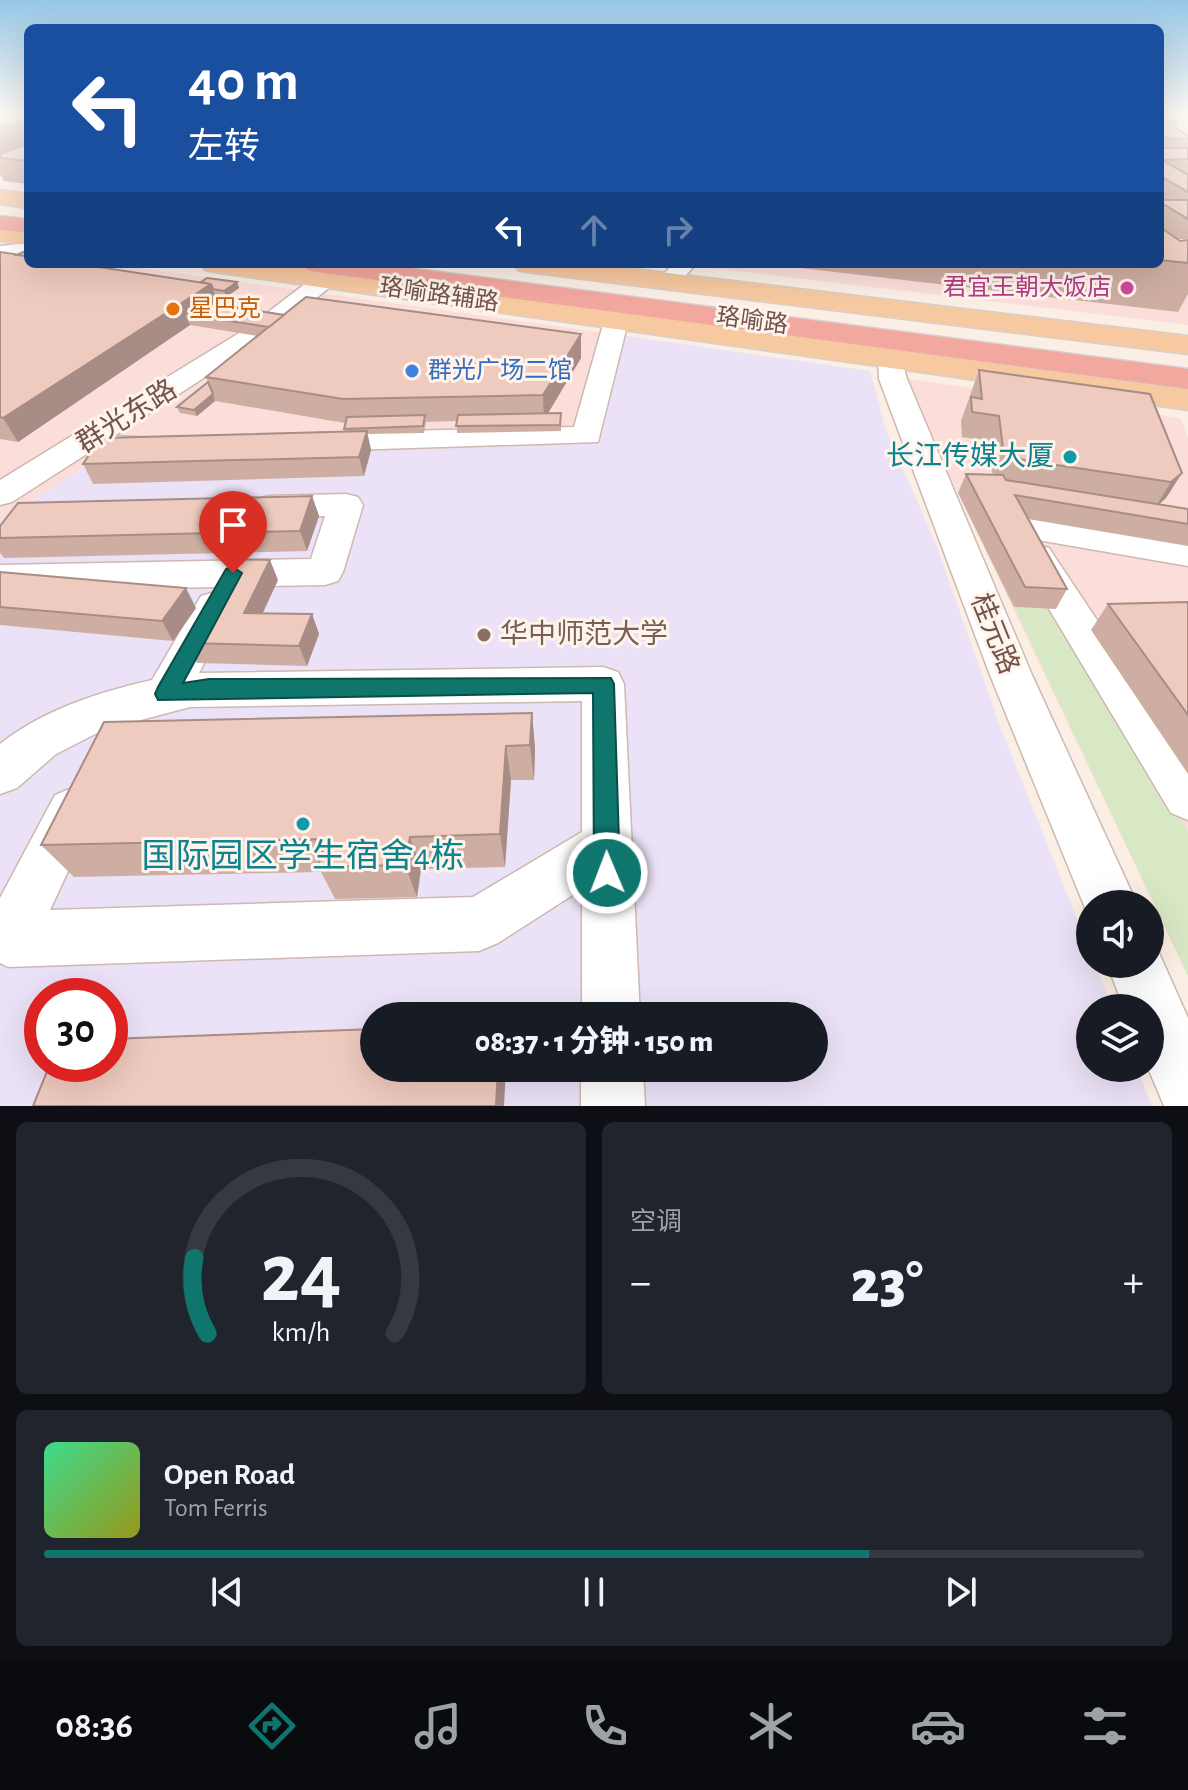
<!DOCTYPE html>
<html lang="zh">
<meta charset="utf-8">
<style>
body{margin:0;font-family:"Alegreya Sans","Noto Sans SC",sans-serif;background:#20242c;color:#f1f3f6;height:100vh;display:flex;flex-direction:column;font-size:30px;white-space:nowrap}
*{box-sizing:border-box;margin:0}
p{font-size:26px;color:#9ea1a6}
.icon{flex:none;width:44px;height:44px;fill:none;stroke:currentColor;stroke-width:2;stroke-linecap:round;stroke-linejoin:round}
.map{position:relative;height:1106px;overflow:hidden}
.side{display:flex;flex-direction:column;gap:16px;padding:16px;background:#0d0f14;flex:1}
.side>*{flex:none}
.guide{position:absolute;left:24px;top:24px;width:1140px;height:244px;border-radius:12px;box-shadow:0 8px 32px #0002;background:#1a4fa0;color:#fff;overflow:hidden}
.fabs{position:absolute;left:1076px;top:890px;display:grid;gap:16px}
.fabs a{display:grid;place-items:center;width:88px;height:88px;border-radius:50%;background:#171b24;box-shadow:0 8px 32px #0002;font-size:40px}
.speed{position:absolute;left:24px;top:978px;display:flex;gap:16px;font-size:40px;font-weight:700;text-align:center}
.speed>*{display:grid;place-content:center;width:104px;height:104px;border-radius:50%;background:#171b24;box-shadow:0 8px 32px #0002;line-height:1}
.speed .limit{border:12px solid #d22;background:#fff;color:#111}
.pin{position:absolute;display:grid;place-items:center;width:68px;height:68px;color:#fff;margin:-82px -34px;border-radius:50% 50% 50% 0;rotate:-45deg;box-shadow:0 0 8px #0007}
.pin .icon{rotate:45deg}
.me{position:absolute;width:88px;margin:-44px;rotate:359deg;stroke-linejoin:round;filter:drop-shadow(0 0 6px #0008)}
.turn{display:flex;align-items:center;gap:28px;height:168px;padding:0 32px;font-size:36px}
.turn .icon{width:104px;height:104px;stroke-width:2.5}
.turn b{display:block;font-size:56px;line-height:68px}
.lanes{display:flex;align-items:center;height:76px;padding:0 32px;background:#0003;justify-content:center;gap:40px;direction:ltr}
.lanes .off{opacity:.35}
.big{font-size:60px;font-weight:800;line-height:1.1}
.side .card{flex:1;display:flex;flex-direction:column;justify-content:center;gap:12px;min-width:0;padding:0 28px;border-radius:12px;background:#20242c}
.side .dial{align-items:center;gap:0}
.dial svg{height:208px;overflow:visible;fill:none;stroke:#363941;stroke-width:7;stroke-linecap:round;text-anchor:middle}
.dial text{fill:#f1f3f6;stroke:none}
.song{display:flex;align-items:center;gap:24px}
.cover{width:96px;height:96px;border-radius:12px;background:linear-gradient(135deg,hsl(150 70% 55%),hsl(60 70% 35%))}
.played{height:8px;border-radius:4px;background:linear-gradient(90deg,#0f766e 75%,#363941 75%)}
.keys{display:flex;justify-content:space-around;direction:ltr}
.heat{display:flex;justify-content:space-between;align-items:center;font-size:44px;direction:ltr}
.side .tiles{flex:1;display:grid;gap:16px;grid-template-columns:1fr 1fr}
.card:last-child{grid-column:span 2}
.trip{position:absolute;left:360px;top:1002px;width:468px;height:80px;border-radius:40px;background:#171b24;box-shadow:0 8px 32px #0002;font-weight:800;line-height:80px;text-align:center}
.dock{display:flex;height:128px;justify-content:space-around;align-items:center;background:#090b0e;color:#9ea1a6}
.dock .icon{width:56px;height:56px}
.dock .selected{color:#0f766e}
.dock b{font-size:36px;color:#f1f3f6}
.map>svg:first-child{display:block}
.commercial{fill:#fbdeda}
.education{fill:#ece2f7;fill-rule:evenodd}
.green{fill:#d9e8c4}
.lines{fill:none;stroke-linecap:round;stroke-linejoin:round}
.minor-casing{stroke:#ceb8af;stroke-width:3}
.major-casing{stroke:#d8cfcd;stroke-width:3}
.highway-casing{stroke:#d8cfcd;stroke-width:3}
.minor{fill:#fff;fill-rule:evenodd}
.major{fill:#f6c9a1;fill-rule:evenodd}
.highway{fill:#f2a79f;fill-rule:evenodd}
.wall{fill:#ceaea3}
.shaded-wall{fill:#a78d85}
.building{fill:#efcabe;stroke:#a78d85;stroke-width:2}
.route{fill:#0f766e;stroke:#0a4d48;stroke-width:2}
.hotel-dot{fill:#d1479c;stroke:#fef4eb;stroke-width:3}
.food-dot{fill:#e8710a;stroke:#fef4eb;stroke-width:3}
.shop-dot{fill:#3f7fe0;stroke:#fef4eb;stroke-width:3}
.culture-dot{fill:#0f9aa8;stroke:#fef4eb;stroke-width:3}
.education-dot{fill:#8d6e63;stroke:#fef4eb;stroke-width:3}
.labels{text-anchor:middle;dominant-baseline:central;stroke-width:6;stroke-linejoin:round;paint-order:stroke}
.far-hotel-label{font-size:24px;fill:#b23c85;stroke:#fef4eb;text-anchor:end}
.far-street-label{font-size:24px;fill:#73534c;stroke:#fef4eb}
.far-food-label{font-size:24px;fill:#c56008;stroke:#fef4eb;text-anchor:start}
.far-shop-label{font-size:24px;fill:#366cbe;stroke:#fef4eb;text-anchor:start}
.street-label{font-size:28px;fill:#73534c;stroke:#fef4eb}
.culture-label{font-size:28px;fill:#0d838f;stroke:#fef4eb;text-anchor:end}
.education-label{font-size:28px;fill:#785e54;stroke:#fef4eb;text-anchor:start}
.near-culture-label{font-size:34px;fill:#0d838f;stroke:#fef4eb}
</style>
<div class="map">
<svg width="1188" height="1106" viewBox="0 0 1188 1106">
<rect width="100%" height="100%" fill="#fbefe5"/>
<g class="commercial">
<polygon points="0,256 28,264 112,264 621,335 601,442 106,453 0,521"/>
<polygon points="715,264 1160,264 1188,280 1188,325 713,268"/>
<polygon points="909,379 1180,418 1188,437 1188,976 908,388"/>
</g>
<path class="education" d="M621 335 870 371 886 430 936 544 1000 726 1090 951V964H1095L1113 1008H1090V1068H1137L1152 1106H0V521L106 453 601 442ZM42 996H110V1064H42ZM374 1016H814V1068H374Z"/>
<polygon class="green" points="1014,607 1056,609 1188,831 1188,976"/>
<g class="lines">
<g class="minor-casing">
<g id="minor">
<polygon points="28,243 28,255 0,258 0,246"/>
<polygon points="673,264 696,264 678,284 662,284 659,279"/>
<polygon points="326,272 337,279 334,284 277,329 262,330 266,335 262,340 114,436 155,438 159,445 155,452 85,455 12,502 0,505 0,480 244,330 259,329 256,324 259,319 318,274"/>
<polygon points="618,307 630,314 598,442 319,451 308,448 304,442 308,436 319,433 574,427 606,314"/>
<polygon points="891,351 900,353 907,379 1032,675 1137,904 1090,904 1090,920 990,675 879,379 878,359 882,353"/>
<polygon points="346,494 358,497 363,505 343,572 338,581 325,585 0,591 0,565 311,559 325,516 269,518 257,515 252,507 257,499 269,496"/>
<polygon points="1010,514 1188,542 1188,566 998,533 993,525 998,517"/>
<polygon points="1036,545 1049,548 1188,757 1188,820 1171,813 1018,557 1023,548"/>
<path d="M215 592 229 596 234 606 199 673 603 667 618 672 624 684 640 1016H582V889L498 943 479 951 8 967 0 963V898L55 795 72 788 89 795 96 811 50 910 473 897 582 832V701L190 707 103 730 56 754 17 788 0 794V744C43 710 99 692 152 680L201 596Z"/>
<polygon points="1150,942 1155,944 1188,1018 1188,1106 1164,1106 1148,1068 1150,1008 1124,1008 1107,964 1150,964"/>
<polygon points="581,1068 643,1068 645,1106 581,1106"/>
</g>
</g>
<g class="major-casing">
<g id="major">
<polygon points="0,190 28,194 28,208 0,204"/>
<polygon points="0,227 28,231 28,245 0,241"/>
<polygon points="201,264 272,264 1188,390 1188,410 214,272 205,270"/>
<polygon points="514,264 593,264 1188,336 1188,354 527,272 518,270"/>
</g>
</g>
<g class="highway-casing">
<g id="highway">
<polygon points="0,216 28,219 28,233 0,230"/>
<polygon points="303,264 378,264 1188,369 1188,389 316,272 307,270"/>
</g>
</g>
<use href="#minor" class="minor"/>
<use href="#major" class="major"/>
<use href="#highway" class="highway"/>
</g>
<g class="wall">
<polygon points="0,114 28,114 28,184 4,181 0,174"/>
<polygon points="1160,115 1178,123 1175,128 1188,136 1188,239 1178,239 1180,241 1188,240 1188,294 1178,312 766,264 1160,264"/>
<polygon points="0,252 28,264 201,282 237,282 239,288 226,297 215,295 219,305 284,315 581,334 581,358 548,413 561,413 561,431 457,433 457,421 426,422 424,433 367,434 371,450 364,476 93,484 83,464 345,432 344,429 345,423 215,401 197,416 180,413 177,407 208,382 206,377 257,336 190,325 18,442 0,439"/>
<polygon points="979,370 1182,473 1166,498 1159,504 1188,509 1188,546 1028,519 1067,589 1056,609 1014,607 958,493 966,474 995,474 992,473 989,441 962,437 961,421"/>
<polygon points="312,496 319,516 307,551 4,558 0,553 0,526"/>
<polygon points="0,572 196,608 173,641 0,625"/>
<polygon points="278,580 263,613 312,614 319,634 307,666 197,663 186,643"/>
<polygon points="1188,602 1188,774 1091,630 1108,604"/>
<polygon points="532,713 535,749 534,780 511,780 505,867 421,869 417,897 335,899 321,872 74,877 41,845"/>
</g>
<g class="shaded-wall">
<polygon points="28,118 28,161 0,158 0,127"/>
<polygon points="237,282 239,288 226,297 224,291"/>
<polygon points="211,284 219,306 185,314 190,325 18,442 3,418"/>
<polygon points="581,334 581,358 544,420 543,395"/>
<polygon points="213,394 215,401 197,416 194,410"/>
<polygon points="367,431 371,450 364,476 359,457"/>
<polygon points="1182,473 1166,498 1155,508 1171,482"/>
<polygon points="312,496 319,516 307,551 300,531"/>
<polygon points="270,560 278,580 253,633 244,613"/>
<polygon points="186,588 196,608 173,641 162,621"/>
<polygon points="312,614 319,634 307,666 299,646"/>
<polygon points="532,713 535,749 534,780 530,745"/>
<polygon points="506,746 511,780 505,867 500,834"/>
<polygon points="410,837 421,869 417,897 405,865"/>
<polygon points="498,1068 506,1068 504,1106 496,1106"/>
</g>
<g class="building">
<polygon points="0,114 27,114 28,118 0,127"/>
<polygon points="1160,115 1178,123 1168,123 1188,136 1188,139 1160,138"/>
<polygon points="28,144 28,161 0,158 0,154"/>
<polygon points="1160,148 1188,148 1188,159 1162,160 1188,175 1188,192 1160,176"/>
<polygon points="1160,200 1188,200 1188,219 1160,202"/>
<polygon points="1160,227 1180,241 1188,240 1188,263 1160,260"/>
<polygon points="0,252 28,256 28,264 79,264 211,284 3,418 0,417"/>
<polygon points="23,252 28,253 28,256 17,255"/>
<polygon points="207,278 237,282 224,291 213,289 211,284 201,282"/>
<polygon points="306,297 581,334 543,395 343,399 206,377"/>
<polygon points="202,302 284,315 269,327 185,314"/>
<polygon points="979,370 1150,394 1182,473 1171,482 1023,460 1003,448 999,416 972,412 971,397 982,399"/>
<polygon points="208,382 213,394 194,410 177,407"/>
<polygon points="561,413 560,425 456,426 458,415"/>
<polygon points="425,415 423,426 344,429 347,417"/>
<polygon points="367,431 359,457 83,464 101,438"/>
<polygon points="966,474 1003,475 1006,480 1188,509 1188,524 1015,495 1067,589 1025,587"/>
<polygon points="312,496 300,531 0,538 0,526 18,503"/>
<polygon points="232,559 270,560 244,613 312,614 299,646 186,643"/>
<polygon points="0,572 186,588 162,621 0,607"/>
<polygon points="1188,602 1188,715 1108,604"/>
<polygon points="532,713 530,745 506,746 500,834 410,837 405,865 318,867 326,839 41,845 104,722"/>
<polygon points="374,1029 374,1068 498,1068 496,1106 33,1106 50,1064 110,1064 110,1039"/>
</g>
<linearGradient id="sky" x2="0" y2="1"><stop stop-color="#96c7e6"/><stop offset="0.42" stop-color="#fdf8f3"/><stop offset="1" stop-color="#fdf8f3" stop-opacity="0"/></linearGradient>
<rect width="1188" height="269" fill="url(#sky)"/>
<polygon class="route" points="233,567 242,573 183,683 209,679 611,678 614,684 620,873 617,882 607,886 598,882 594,873 593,693 158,700 155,694 158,687 226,569"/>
<circle class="hotel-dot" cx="1127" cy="288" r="8"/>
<circle class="food-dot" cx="173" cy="309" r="8"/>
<circle class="shop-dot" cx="412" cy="371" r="8"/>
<g class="culture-dot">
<circle cx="1070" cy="457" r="8"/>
<circle cx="303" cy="824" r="8"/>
</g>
<circle class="education-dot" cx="484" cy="635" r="8"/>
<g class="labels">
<g class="far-hotel-label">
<text x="1111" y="288">君宜王朝大饭店</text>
</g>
<g class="far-street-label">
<text transform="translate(439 295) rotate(8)">珞喻路辅路</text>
<text transform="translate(752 321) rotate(8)">珞喻路</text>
</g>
<g class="far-food-label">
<text x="189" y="309">星巴克</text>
</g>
<g class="far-shop-label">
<text x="428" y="371">群光广场二馆</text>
</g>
<g class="street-label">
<text transform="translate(127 417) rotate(-32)">群光东路</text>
<text transform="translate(994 634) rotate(68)">桂元路</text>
</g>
<g class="culture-label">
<text x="1054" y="457">长江传媒大厦</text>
</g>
<g class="education-label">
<text x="500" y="635">华中师范大学</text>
</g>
<g class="near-culture-label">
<text x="303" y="857">国际园区学生宿舍4栋</text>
</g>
</g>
</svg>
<div class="fabs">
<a><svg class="icon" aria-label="sound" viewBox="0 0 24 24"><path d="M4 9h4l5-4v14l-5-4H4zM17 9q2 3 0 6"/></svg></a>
<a><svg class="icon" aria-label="layers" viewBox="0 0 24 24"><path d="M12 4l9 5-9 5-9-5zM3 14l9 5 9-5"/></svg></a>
</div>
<div class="speed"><div class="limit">30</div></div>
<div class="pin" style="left:233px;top:573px;background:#d93025"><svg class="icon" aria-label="arrive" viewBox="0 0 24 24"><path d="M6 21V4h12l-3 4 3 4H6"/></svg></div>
<svg class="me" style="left:607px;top:873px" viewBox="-20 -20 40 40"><circle r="17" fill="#0f766e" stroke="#fff" stroke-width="3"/><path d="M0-11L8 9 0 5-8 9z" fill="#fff"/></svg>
<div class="trip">08:37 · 1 分钟 · 150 m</div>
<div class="guide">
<div class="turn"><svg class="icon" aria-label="left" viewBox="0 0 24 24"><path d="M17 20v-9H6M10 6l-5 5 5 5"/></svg><div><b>40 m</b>左转</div></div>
<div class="lanes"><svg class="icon" aria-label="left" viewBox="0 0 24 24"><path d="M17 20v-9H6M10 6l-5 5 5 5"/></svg><svg class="icon off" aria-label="ahead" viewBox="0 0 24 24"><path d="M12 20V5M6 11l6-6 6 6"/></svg><svg class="icon off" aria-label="right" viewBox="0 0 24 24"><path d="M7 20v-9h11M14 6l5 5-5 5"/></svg></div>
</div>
</div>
<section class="side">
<div class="tiles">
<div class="card dial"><svg viewBox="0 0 100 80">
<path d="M14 69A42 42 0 1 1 86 69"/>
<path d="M14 69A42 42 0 0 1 9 40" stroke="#0f766e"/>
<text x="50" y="56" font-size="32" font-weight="700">24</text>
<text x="50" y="72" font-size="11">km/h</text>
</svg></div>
<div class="card"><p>空调</p>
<div class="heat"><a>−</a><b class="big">23°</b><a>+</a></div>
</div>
<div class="card">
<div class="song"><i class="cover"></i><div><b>Open Road</b><p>Tom Ferris</p></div></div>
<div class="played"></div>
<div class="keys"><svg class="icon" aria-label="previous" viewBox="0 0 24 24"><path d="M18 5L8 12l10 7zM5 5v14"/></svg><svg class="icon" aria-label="pause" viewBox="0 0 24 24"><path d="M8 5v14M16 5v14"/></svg><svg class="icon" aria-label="next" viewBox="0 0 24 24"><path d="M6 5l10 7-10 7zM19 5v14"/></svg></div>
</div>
</div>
</section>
<nav class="dock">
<b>08:36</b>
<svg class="icon selected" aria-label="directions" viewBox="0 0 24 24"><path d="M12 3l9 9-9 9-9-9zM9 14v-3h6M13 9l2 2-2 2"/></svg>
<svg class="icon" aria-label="music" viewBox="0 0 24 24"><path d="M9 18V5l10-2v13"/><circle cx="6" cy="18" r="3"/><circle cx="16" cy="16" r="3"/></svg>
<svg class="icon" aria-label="phone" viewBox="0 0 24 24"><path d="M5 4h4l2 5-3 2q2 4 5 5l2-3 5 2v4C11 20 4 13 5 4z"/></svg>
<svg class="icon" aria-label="climate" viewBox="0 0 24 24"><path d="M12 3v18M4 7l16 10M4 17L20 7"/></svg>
<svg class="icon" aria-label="car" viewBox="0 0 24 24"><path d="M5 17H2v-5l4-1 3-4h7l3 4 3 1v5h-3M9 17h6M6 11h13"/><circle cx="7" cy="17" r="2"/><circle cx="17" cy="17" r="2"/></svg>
<svg class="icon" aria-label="filters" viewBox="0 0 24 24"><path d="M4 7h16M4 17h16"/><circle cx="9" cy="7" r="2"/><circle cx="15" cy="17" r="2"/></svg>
</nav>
